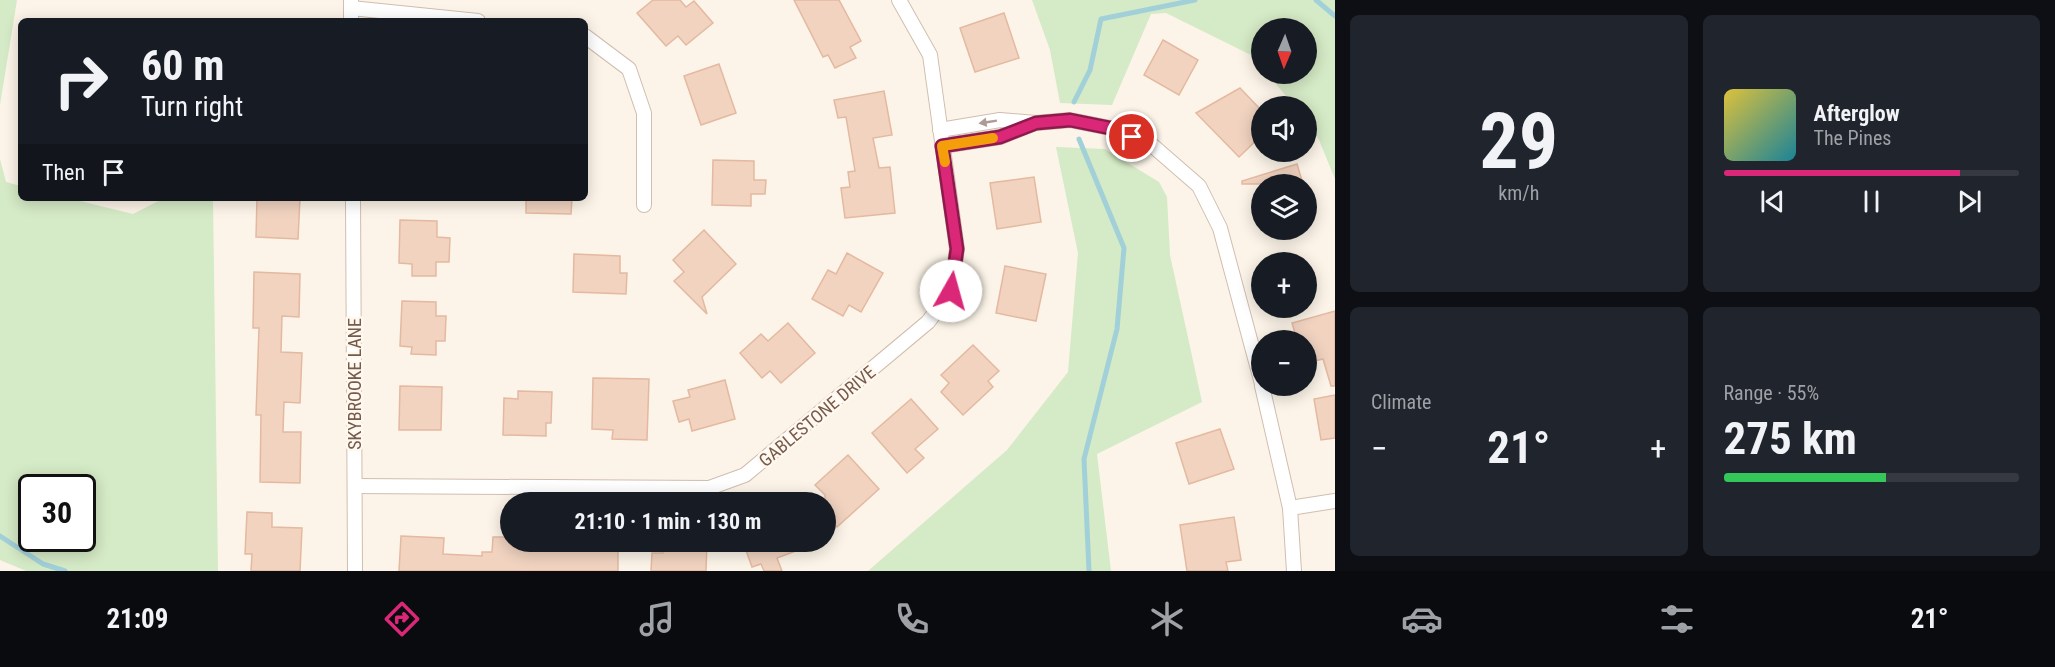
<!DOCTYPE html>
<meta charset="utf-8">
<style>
body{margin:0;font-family:"Roboto Condensed",sans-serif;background:#20242c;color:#f1f3f6;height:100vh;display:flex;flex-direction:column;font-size:22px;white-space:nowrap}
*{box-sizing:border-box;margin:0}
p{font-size:20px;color:#9ea1a6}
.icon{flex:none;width:33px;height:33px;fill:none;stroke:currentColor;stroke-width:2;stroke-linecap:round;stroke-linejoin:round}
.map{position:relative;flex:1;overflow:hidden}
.side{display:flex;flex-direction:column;gap:15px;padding:15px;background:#0d0f14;width:720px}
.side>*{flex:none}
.hud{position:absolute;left:18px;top:18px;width:570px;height:183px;border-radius:9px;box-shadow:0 3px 15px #0003;background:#171b24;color:#f1f3f6;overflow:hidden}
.needle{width:39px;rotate:182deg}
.buttons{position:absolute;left:1251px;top:18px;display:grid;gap:12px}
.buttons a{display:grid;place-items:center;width:66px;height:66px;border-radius:50%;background:#171b24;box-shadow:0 3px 15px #0003;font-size:30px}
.speed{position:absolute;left:18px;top:474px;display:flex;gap:12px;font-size:30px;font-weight:700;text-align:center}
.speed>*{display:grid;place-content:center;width:78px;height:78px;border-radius:50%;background:#171b24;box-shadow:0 3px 15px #0003;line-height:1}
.speed .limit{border:3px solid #111;border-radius:9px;background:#fff;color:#111}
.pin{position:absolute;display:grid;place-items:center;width:51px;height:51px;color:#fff;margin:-26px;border:3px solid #fff;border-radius:50%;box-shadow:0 2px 6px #0007}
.me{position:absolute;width:66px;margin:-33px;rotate:7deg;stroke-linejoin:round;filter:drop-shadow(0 0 4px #0008)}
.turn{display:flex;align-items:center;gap:21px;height:126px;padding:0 24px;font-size:27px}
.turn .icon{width:78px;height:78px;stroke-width:2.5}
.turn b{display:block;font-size:42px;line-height:51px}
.then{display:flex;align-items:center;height:57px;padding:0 24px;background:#0003;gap:12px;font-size:22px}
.big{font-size:45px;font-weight:700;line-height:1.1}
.side .widget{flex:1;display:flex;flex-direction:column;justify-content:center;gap:9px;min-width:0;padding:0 21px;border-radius:9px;background:#20242c}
.side .dial{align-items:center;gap:0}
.dial b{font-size:78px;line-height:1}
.song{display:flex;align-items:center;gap:18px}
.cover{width:72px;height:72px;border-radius:9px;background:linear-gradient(135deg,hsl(50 70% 55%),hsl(190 70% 35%))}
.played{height:6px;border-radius:3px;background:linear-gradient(90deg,#db2777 80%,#363941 80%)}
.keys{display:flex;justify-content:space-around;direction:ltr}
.heat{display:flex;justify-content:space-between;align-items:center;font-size:33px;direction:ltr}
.charge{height:9px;border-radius:4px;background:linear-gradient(90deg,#34c759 55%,#363941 0)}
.side .tiles{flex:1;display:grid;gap:15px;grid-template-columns:repeat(2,1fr)}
.trip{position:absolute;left:500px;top:492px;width:336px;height:60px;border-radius:30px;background:#171b24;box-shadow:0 3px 15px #0003;font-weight:700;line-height:60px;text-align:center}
.menu{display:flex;height:96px;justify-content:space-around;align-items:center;background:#090b0e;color:#9ea1a6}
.menu .icon{width:42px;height:42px}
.menu .selected{color:#db2777}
.menu b{font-size:27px;color:#f1f3f6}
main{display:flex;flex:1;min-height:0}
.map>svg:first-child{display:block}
.green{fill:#d5eac6;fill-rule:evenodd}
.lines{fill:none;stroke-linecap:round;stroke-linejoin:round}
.stream{stroke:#a2d0d8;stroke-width:5}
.building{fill:#f1d3c0;stroke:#e4b9a0;stroke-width:1.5}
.minor-casing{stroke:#d0beb0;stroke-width:16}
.minor{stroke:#fff;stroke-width:14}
.oneway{fill:#ad9c94}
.route-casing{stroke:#8e194d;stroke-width:15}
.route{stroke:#db2777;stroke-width:10}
.slow{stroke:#f59e0b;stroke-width:10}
.labels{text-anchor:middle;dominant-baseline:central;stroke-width:5;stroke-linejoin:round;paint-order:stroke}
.street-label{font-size:18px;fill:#765a4c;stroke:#fff8ee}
</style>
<main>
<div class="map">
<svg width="1335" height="571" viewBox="0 0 1335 571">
<rect width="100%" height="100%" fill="#fcf4e8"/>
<g class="green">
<polygon points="0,0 17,0 0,105"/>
<polygon points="1032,0 1335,0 1335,179 1319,140 1307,123 1306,106 1294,106 1268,74 1306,74 1306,28 1262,28 1261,65 1255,57 1166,13 1151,14 1112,105 1060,103 1050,50"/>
<polygon points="1056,147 1105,149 1159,182 1167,197 1170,255 1202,402 1097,454 1111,571 868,571 1007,450 1068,372 1078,253"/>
<path d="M0 159 6 182 21 186V198H68L133 214 164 198H213L218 571H26L0 560ZM32 488H82V538H32Z"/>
</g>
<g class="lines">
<g class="stream">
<polyline points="1316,0 1335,16"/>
<polyline points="1074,102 1090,70 1101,19 1195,0"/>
<polyline points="1079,139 1124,248 1117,329 1084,459 1089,571"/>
<polyline points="0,536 43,564 65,571"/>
</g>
</g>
<g class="building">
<polygon points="653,0 680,0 686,7 694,1 713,23 686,45 678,36 666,46 637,13"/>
<polygon points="794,0 839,0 861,41 850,47 856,58 835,68 828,55 823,57"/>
<polygon points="1004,13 1019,58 975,72 960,28"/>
<polygon points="1163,40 1198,60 1179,95 1144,75"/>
<polygon points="719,64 736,113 701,125 684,76"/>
<polygon points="1240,88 1262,111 1262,135 1239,157 1196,113"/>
<polygon points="884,91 892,135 873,138 879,168 890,167 895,213 845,218 841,188 850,187 848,172 855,171 846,117 838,118 834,100"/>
<polygon points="713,160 754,161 754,180 766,180 765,194 751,194 751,206 712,205"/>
<polygon points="1297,164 1303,184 1242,184 1242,181"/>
<polygon points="1034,177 1041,222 997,229 990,183"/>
<polygon points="257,198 300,198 298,239 256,237"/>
<polygon points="526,198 572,198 571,214 526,213"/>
<polygon points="400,220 437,221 437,237 450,238 449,262 436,262 436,276 412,276 412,264 399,263"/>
<polygon points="704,230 736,264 702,297 707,314 674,281 684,272 673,260"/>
<polygon points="847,253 883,273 861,312 849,305 843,316 812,299 828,270 836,274"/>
<polygon points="574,254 620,256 620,273 627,273 626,294 573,292"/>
<polygon points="1005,266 1046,274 1036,321 996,313"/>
<polygon points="254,272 300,274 299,317 282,316 281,352 302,353 300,403 284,402 283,432 301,432 300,483 260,482 261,415 256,415 259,328 253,328"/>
<polygon points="402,301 436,302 436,316 446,316 445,341 436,341 436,355 411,354 412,347 400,346"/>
<polygon points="1335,311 1335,386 1331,386 1323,359 1306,363 1306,340 1297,340 1292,323"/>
<polygon points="788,323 815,353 781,383 770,371 762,378 740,353 761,334 768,341"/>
<polygon points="973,345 999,371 988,381 993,387 963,415 941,392 949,383 941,375"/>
<polygon points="593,378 649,379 647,440 612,439 613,430 592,429"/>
<polygon points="725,380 735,419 692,431 689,419 679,422 673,401 690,397 688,390"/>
<polygon points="400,386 442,387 441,430 399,430"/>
<polygon points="518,391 552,392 551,423 546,423 546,436 503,435 504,398 518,399"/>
<polygon points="1335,395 1335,438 1321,440 1314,399"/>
<polygon points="911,399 938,429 915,449 924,458 907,473 872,433"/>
<polygon points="1220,429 1234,469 1189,484 1176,443"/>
<polygon points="848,455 879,489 837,527 825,514 825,495 815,485"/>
<polygon points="247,512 272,513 272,527 302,528 300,571 251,571 252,554 245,554"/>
<polygon points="1234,517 1241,560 1226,562 1228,571 1187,571 1180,525"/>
<polygon points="401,536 444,538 443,554 482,556 482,552 492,552 493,537 510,537 510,542 546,542 546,544 609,542 609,551 618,551 618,571 399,571"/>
<polygon points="664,542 707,542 706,571 651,571 652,553 663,553"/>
<polygon points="743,542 817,542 817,543 777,558 782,571 764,571 761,564 752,567"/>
</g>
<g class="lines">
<g class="minor-casing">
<g id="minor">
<polyline points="351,0 351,21"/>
<polyline points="351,8 478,21"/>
<polyline points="585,36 629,69 644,113 644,205"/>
<polyline points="940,130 1000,120 1036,123 1070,120 1110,128 1153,146 1199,186 1220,228 1262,384"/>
<polyline points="942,146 1000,137 1032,124"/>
<polyline points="353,198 355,571"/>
<polyline points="1262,386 1290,508 1294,571"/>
<polyline points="355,486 709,488 745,475 928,322 951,291 957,249 930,55 899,0"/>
<polyline points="1290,508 1335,501"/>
</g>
</g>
<use href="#minor" class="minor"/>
</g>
<defs><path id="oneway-solid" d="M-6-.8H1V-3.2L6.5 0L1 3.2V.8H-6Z" transform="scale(1.5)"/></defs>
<use class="oneway" href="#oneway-solid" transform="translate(988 122) rotate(171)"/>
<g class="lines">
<g class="route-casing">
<polyline id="route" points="951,291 957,249 942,146 1000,137 1036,123 1070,120 1110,128 1132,137"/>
</g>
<use href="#route" class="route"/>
<polyline class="slow" points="945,162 942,146 993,138"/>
</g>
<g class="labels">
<g class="street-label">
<text transform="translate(354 384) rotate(-90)">SKYBROOKE LANE</text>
<text transform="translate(817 416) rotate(-40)">GABLESTONE DRIVE</text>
</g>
</g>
</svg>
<div class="buttons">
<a><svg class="needle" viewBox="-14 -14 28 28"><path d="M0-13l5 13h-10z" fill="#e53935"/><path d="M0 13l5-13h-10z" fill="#9ea1a6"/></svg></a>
<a><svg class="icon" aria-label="sound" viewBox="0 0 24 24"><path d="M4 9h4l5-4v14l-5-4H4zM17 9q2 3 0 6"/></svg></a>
<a><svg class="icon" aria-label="layers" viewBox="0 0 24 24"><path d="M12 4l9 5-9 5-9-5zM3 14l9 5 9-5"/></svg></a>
<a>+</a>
<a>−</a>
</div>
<div class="speed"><div class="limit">30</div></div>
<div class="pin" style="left:1132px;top:137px;background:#d93025"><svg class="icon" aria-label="arrive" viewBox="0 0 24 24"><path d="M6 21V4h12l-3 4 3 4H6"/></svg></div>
<svg class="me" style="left:951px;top:291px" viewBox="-20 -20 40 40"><circle r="19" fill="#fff"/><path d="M0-13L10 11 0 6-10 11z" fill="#db2777"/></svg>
<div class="trip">21:10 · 1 min · 130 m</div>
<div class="hud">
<div class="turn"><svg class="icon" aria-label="right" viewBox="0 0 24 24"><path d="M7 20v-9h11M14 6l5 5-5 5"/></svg><div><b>60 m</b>Turn right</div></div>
<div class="then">Then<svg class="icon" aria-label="arrive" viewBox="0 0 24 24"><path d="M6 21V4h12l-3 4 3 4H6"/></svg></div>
</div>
</div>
<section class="side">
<div class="tiles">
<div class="widget dial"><b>29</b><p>km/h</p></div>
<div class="widget">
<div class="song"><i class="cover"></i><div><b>Afterglow</b><p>The Pines</p></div></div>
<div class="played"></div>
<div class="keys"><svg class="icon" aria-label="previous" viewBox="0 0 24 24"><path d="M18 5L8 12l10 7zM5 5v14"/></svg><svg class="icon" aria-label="pause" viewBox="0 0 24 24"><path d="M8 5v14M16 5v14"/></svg><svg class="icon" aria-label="next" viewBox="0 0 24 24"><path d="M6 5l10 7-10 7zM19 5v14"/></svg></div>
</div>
<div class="widget"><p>Climate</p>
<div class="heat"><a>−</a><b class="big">21°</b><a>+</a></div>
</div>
<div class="widget"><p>Range · 55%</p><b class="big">275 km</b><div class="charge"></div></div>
</div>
</section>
</main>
<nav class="menu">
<b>21:09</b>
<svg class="icon selected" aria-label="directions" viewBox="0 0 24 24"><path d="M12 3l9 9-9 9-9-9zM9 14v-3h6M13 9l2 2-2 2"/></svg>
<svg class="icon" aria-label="music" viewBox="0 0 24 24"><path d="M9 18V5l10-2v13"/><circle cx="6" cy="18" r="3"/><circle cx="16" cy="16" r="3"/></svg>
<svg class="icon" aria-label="phone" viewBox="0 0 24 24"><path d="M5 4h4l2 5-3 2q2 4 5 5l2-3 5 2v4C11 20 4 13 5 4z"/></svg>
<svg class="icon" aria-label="climate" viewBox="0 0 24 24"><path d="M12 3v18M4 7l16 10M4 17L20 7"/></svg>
<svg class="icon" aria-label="car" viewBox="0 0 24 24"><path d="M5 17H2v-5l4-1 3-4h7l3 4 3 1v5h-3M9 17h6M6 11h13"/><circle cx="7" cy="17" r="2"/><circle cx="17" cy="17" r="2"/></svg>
<svg class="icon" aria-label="filters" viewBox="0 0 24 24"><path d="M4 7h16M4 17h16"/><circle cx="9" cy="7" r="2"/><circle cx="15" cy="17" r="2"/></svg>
<b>21°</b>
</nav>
